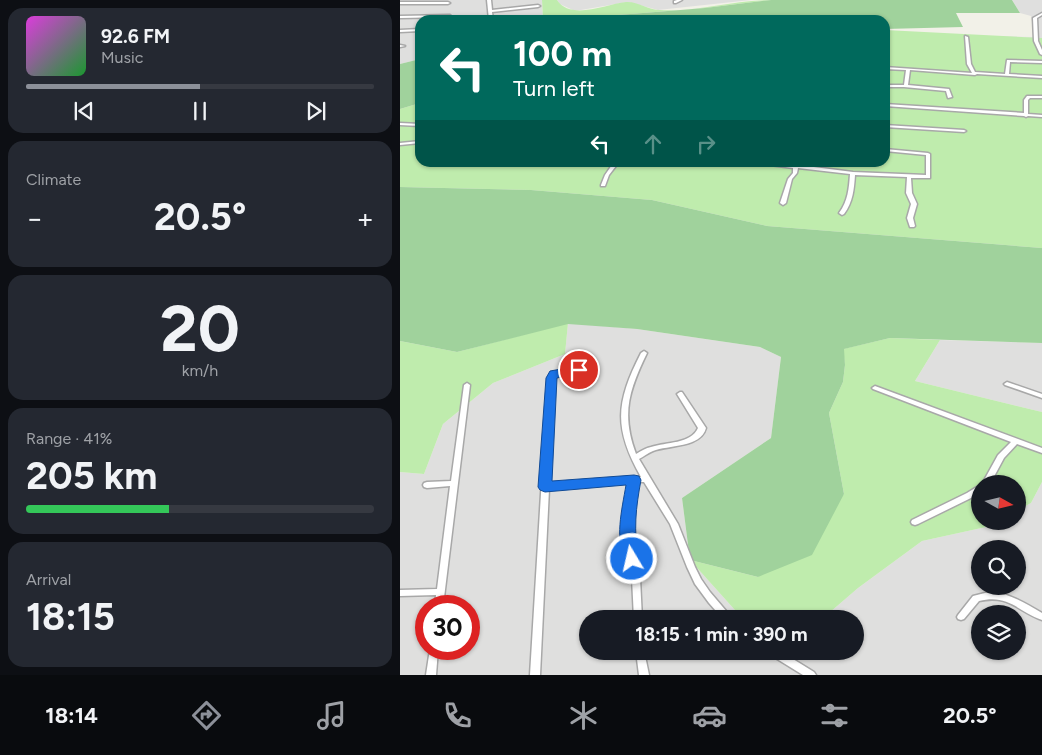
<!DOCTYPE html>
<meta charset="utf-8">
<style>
body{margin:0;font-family:Figtree,sans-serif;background:#242831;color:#f1f3f6;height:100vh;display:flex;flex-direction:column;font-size:19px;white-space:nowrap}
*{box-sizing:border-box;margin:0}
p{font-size:16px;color:#9ea1a6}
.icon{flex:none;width:28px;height:28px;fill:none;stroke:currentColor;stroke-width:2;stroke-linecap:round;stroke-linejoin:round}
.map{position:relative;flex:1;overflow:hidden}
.drawer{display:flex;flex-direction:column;gap:8px;padding:8px;background:#0d0f14;width:400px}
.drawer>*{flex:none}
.banner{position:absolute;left:15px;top:15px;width:475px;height:152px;border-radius:15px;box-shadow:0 1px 4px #0004;background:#00695c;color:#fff;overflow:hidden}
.needle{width:32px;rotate:98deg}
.tools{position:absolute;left:571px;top:475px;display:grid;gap:10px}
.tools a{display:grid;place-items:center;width:55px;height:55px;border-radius:50%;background:#171b24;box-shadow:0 1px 4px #0004;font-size:25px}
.speed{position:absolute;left:15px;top:595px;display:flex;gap:10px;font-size:25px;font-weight:700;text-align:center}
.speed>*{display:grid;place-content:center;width:65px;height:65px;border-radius:50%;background:#171b24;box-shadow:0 1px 4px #0004;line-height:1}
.speed .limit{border:8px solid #d22;background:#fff;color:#111}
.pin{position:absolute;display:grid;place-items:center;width:42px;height:42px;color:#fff;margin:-21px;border:2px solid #fff;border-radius:50%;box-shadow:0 1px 5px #0007}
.me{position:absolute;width:55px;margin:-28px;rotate:351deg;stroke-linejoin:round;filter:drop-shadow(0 0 4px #0008)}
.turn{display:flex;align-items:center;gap:18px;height:105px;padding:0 15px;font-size:22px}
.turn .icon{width:65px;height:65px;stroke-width:2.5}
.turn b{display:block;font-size:35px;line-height:42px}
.lanes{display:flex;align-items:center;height:48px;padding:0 15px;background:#0003;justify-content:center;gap:25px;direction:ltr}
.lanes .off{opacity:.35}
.big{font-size:38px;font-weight:700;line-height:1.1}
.drawer .tile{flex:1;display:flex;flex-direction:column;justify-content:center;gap:8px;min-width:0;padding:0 18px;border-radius:15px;background:#242831}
.drawer .dial{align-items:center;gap:0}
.dial b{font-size:65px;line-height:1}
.song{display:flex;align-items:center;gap:15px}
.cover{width:60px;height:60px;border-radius:8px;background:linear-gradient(135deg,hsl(300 70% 55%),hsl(130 70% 35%))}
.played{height:5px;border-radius:2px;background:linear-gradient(90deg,#8c9099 50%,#363941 50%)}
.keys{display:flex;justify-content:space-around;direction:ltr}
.heat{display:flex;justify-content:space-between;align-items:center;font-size:28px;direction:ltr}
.charge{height:8px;border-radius:4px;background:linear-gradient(90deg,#34c759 41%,#363941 0)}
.trip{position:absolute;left:179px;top:610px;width:285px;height:50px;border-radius:25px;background:#171b24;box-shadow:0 1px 4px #0004;font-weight:700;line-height:50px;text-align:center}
.tabs{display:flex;height:80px;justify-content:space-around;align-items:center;background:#090b0e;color:#9ea1a6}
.tabs .icon{width:35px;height:35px}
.tabs .selected{color:#8c9099}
.tabs b{font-size:22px;color:#f1f3f6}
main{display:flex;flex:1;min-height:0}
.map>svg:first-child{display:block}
.residential{fill:#dfdfde;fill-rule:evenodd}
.grass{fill:#bfecad}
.forest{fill:#a0d29c}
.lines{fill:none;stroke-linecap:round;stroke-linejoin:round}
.minor-casing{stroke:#a8a8a8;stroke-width:3}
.minor{fill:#fff;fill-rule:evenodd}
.route{fill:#1a73e8;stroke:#114b97}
</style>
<main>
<section class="drawer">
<div class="tile">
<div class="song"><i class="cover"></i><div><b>92.6 FM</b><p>Music</p></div></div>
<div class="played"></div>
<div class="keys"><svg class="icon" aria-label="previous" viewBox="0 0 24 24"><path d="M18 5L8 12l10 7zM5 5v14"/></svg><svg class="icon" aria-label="pause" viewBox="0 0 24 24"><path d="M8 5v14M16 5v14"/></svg><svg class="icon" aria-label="next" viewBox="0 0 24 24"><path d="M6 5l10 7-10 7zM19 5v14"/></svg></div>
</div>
<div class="tile"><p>Climate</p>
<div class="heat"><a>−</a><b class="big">20.5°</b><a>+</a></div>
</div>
<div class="tile dial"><b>20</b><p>km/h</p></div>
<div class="tile"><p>Range · 41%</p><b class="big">205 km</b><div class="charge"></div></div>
<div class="tile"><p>Arrival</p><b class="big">18:15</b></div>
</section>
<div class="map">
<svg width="642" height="675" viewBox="0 0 642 675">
<rect width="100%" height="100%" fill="#f2f1e8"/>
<g class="residential">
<polygon points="0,0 142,0 143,20 20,20 20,59 0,64"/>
<polygon points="157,0 351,0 258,10 228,2 175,11 160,4"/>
<polygon points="612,0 642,0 642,38 582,36 635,37 631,16 620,13"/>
<path d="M168 323 237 329 360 347 381 357 371 438 282 498 290 560 343 619H188V651H455V619H422L458 588 522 541 586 527 596 521H618V510L631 503 642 482V675H0V472L24 474 43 424 93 383 165 354ZM580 549H618V586H580ZM26 606H69V649H26ZM580 614H618V651H580Z"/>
<polygon points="540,340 642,343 642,412 515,381"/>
</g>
<g class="grass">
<path d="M142 0H157C171 21 206 4 226 2 237 1 248 10 260 10 296 12 334 0 371 0L305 8 181 18 178 20H139L143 19Z"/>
<polygon points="485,30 642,38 642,248 367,226 252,200 131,190 0,187 0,109 20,103 20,162 485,162"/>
<polygon points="168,323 165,354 93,383 43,424 24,474 0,472 0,341 57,352"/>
<polygon points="490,338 540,340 515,381 642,412 642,482 631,503 618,510 618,484 580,484 580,521 596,521 586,527 522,541 458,588 422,619 343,619 290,560 358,577 444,494 429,413 443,382 445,365 443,349"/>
</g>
<g class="forest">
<polygon points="371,0 612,0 620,13 556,13 563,27 485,29 485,20 178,20 181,18 305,8"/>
<polygon points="20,59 20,103 0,109 0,64"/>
<polygon points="0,187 131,190 252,200 367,226 642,248 642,343 490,338 444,349 445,365 443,382 429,413 444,494 412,555 358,577 290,560 282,498 371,438 381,357 360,347 237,329 168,324 57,352 0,341"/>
</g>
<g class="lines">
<g class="minor-casing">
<g id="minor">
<polygon points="87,0 91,0 92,10 138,5 140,6 138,7 92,12 93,20 89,20"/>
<polygon points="277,0 282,0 276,3 274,3 274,1"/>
<polygon points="0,2 48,2 50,3 48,4 0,4"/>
<polygon points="642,13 642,15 637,18 638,41 642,50 642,55 640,54 634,41 633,18"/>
<polygon points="50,15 51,16 49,17 0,18 0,16"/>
<polygon points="20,29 20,31 0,32 0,30"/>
<polygon points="565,36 568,37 571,64 575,72 605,74 607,60 642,61 642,63 610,62 609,74 642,76 642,78 577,74 575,75 510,70 508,85 549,89 552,97 548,98 546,91 504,87 485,87 485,85 504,85 506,70 485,69 485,67 572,73 567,64"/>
<polygon points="0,45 5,46 0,47"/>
<polygon points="627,96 642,96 642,98 630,98 628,100 628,114 642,115 642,117 628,116 626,117 624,116 485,106 485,104 624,113 624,100"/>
<polygon points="0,123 20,124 20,126 0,125"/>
<polygon points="485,125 564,130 566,131 564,132 485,127"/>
<polygon points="20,141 20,143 0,145 0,143"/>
<path d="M485 149 528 153 530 154V178H511L512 193 517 204 513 218 515 226 514 227H510L507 218 511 204 506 193 507 177 455 175C454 189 453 202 444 214L442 215 439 213C448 201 449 188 450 174L398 168 397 173 392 179 386 203 383 205 380 203 388 179 393 173V168L370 165V164L372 163 393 165 394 162H398V165L453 172 526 175V155L485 151Z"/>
<polygon points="214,162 219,162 209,175 205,186 201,186 201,185 205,175"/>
<path d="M244 351 247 353C229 390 221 414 236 454 241 451 246 448 251 447 266 442 291 444 298 428L277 394 280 392H282L306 428C301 448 268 445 253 451 248 453 243 457 239 459L278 524 295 567 301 579 310 592 333 619H323L309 603 295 584 287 567 270 524 244 482H237L232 517 231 540 240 578 242 619H234L232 578 223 540 224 517 230 483 149 489 140 675H130L148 378 152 373 179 367 182 369 179 371 156 376 154 378 149 484 241 477C213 428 216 402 241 353Z"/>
<polygon points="607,382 642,394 642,398 605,385 604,384"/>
<polygon points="67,383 70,385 43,606 35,606 36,595 0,596 0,590 37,589 50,486 27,488 24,487 23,485 24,483 27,482 51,481 64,385"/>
<polygon points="475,386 642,448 642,453 617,444 604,458 590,484 582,484 598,455 611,442 473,389 472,388"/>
<polygon points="580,485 580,492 573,497 518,524 515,525 512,524 511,522 512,520 567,493"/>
<path d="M594 592C612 595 627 604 642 613V620C617 611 609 594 579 601L564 619 561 620 558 619 557 617 558 615 573 596 585 593Z"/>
<polygon points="30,649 38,649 36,675 26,675"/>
<polygon points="236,651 244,651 249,675 239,675"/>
<polygon points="368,651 380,651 414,672 416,675 403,675 369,654"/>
</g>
</g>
<use href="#minor" class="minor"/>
</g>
<path class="route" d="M179 366 185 370 183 372 157 378 152 481 234 475 239 476 241 480C236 507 233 531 239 559L237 563 232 565 226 563C214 540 222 509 226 485L145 492 140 490 138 487 146 378 150 371Z"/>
</svg>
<div class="tools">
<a><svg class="needle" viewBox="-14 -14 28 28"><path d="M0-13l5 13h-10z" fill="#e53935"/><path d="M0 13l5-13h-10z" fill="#9ea1a6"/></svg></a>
<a><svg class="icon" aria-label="search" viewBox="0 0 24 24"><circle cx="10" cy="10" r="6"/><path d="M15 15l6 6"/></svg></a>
<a><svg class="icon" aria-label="layers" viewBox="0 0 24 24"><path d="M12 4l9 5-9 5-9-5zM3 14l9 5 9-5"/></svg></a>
</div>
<div class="speed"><div class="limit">30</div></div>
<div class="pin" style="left:179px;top:370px;background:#d93025"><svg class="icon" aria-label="arrive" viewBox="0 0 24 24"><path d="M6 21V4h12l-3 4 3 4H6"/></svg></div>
<svg class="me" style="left:232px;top:559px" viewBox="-20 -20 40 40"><circle r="17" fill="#1a73e8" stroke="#fff" stroke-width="3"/><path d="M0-11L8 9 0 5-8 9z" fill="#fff"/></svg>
<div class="trip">18:15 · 1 min · 390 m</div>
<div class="banner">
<div class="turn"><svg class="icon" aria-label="left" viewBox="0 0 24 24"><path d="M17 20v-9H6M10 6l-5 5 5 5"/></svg><div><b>100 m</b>Turn left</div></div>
<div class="lanes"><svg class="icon" aria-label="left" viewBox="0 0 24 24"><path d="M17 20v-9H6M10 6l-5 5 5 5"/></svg><svg class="icon off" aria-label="ahead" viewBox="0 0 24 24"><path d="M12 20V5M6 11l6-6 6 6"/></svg><svg class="icon off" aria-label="right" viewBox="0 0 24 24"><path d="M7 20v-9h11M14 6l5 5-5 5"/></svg></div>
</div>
</div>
</main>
<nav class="tabs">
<b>18:14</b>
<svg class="icon selected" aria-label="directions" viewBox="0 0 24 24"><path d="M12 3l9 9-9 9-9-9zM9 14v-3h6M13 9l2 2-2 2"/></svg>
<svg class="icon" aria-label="music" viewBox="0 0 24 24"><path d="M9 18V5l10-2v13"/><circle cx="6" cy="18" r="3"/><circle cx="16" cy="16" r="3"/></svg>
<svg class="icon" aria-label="phone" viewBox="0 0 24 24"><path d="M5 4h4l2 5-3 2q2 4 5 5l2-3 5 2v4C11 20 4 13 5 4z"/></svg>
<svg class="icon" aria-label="climate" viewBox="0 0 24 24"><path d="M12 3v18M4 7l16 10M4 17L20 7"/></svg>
<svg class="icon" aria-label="car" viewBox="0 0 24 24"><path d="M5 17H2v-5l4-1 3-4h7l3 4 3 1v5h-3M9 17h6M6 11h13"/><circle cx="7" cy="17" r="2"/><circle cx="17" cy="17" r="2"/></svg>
<svg class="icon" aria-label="filters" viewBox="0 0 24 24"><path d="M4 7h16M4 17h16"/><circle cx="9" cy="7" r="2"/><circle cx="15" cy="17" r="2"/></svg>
<b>20.5°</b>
</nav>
